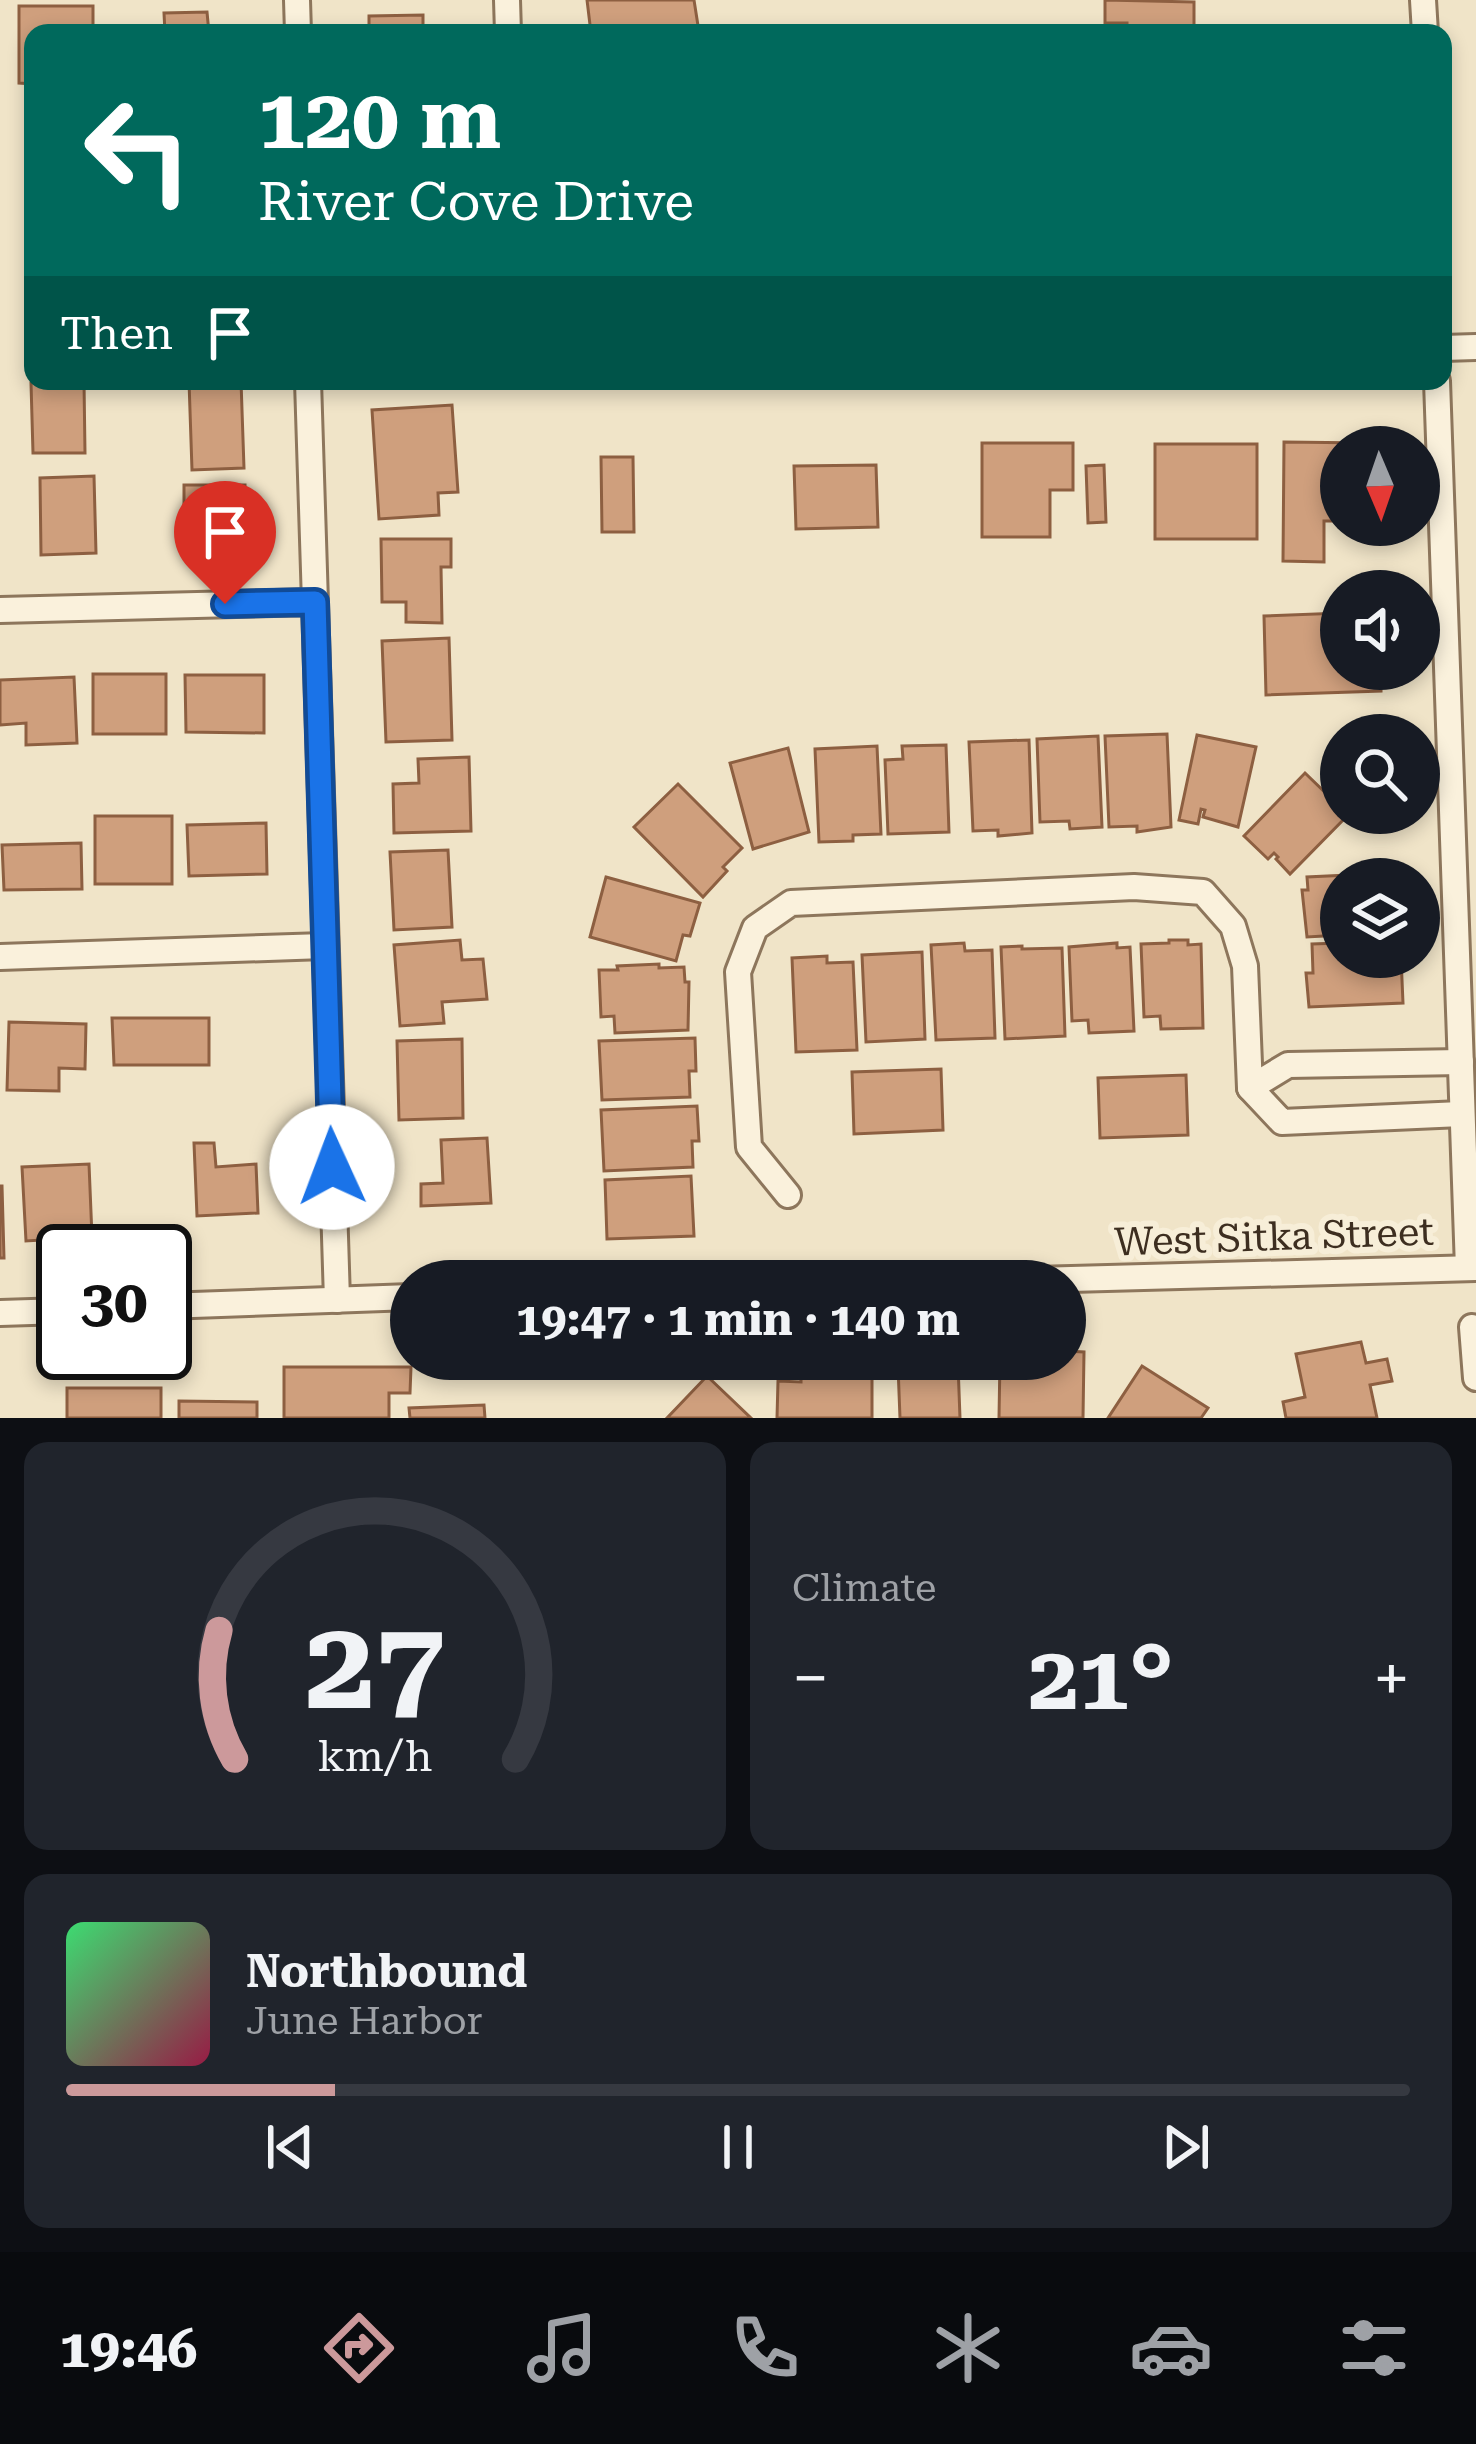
<!DOCTYPE html>
<meta charset="utf-8">
<style>
body{margin:0;font-family:"Roboto Serif",serif;background:#20242c;color:#f1f3f6;height:100vh;display:flex;flex-direction:column;font-size:45px;white-space:nowrap}
*{box-sizing:border-box;margin:0}
p{font-size:39px;color:#9ea1a6}
.icon{flex:none;width:66px;height:66px;fill:none;stroke:currentColor;stroke-width:2;stroke-linecap:round;stroke-linejoin:round}
.map{position:relative;height:1418px;overflow:hidden}
.sheet{display:flex;flex-direction:column;gap:24px;padding:24px;background:#0d0f14;flex:1}
.sheet>*{flex:none}
.guide{position:absolute;left:24px;top:24px;width:1428px;height:366px;border-radius:24px;box-shadow:0 6px 18px #0003;background:#00695c;color:#fff;overflow:hidden}
.needle{width:78px;rotate:178deg}
.buttons{position:absolute;left:1320px;top:426px;display:grid;gap:24px}
.buttons a{display:grid;place-items:center;width:120px;height:120px;border-radius:50%;background:#171b24;box-shadow:0 6px 18px #0003;font-size:60px}
.speed{position:absolute;left:36px;top:1224px;display:flex;gap:24px;font-size:60px;font-weight:700;text-align:center}
.speed>*{display:grid;place-content:center;width:156px;height:156px;border-radius:50%;background:#171b24;box-shadow:0 6px 18px #0003;line-height:1}
.speed .limit{border:6px solid #111;border-radius:18px;background:#fff;color:#111}
.pin{position:absolute;display:grid;place-items:center;width:102px;height:102px;color:#fff;margin:-123px -51px;border-radius:50% 50% 50% 0;rotate:-45deg;box-shadow:0 0 12px #0007}
.pin .icon{rotate:45deg}
.me{position:absolute;width:132px;margin:-66px;rotate:358deg;stroke-linejoin:round;filter:drop-shadow(0 0 9px #0008)}
.turn{display:flex;align-items:center;gap:42px;height:252px;padding:0 36px;font-size:54px}
.turn .icon{width:156px;height:156px;stroke-width:2.5}
.turn b{display:block;font-size:84px;line-height:102px}
.then{display:flex;align-items:center;height:114px;padding:0 36px;background:#0003;gap:24px;font-size:45px}
.big{font-size:90px;font-weight:700;line-height:1.1}
.sheet .tile{flex:1;display:flex;flex-direction:column;justify-content:center;gap:18px;min-width:0;padding:0 42px;border-radius:24px;background:#20242c}
.sheet .dial{align-items:center;gap:0}
.dial svg{height:312px;overflow:visible;fill:none;stroke:#363941;stroke-width:7;stroke-linecap:round;text-anchor:middle}
.dial text{fill:#f1f3f6;stroke:none}
.song{display:flex;align-items:center;gap:36px}
.cover{width:144px;height:144px;border-radius:18px;background:linear-gradient(135deg,hsl(140 70% 55%),hsl(340 70% 35%))}
.played{height:12px;border-radius:6px;background:linear-gradient(90deg,#cc999b 20%,#363941 20%)}
.keys{display:flex;justify-content:space-around;direction:ltr}
.heat{display:flex;justify-content:space-between;align-items:center;font-size:66px;direction:ltr}
.sheet .tiles{flex:1;display:grid;gap:24px;grid-template-columns:1fr 1fr}
.tile:last-child{grid-column:span 2}
.trip{position:absolute;left:390px;top:1260px;width:696px;height:120px;border-radius:60px;background:#171b24;box-shadow:0 6px 18px #0003;font-weight:700;line-height:120px;text-align:center}
.menu{display:flex;height:192px;justify-content:space-around;align-items:center;background:#090b0e;color:#9ea1a6}
.menu .icon{width:84px;height:84px}
.menu .on{color:#cc999b}
.menu b{font-size:54px;color:#f1f3f6}
.map>svg:first-child{display:block}
.building{fill:#cf9f7d;stroke:#8d5f41;stroke-width:3}
.lines{fill:none;stroke-linecap:round;stroke-linejoin:round}
.street-casing{stroke:#8d765c;stroke-width:30}
.street{stroke:#faf1dc;stroke-width:24}
.route-casing{stroke:#114b97;stroke-width:30}
.route{stroke:#1a73e8;stroke-width:21}
.labels{text-anchor:middle;dominant-baseline:central;stroke-width:12;stroke-linejoin:round;paint-order:stroke}
.street-label{font-size:39px;fill:#3d2e20;stroke:#f7eed8}
</style>
<div class="map">
<svg width="1476" height="1418" viewBox="0 0 1476 1418">
<rect width="100%" height="100%" fill="#f0e4c8"/>
<g class="building">
<polygon points="587,0 694,0 699,32 591,33"/>
<polygon points="1105,0 1194,2 1194,33 1127,33 1127,23 1105,23"/>
<polygon points="19,6 93,6 93,33 33,33 33,84 19,83"/>
<polygon points="207,12 209,33 165,33 164,13"/>
<polygon points="423,15 423,33 369,33 369,16"/>
<polygon points="33,220 33,271 30,271 27,221"/>
<rect x="27" y="287" width="6" height="72"/>
<polygon points="189,381 241,381 244,468 192,470"/>
<polygon points="84,382 85,453 33,453 31,383"/>
<polygon points="452,405 458,492 438,493 439,515 379,519 372,410"/>
<polygon points="1284,442 1367,443 1367,447 1341,447 1341,521 1324,521 1324,562 1283,561"/>
<polygon points="982,443 1073,443 1073,490 1050,490 1050,537 982,537"/>
<rect x="1155" y="444" width="102" height="95"/>
<polygon points="601,457 633,457 634,532 602,532"/>
<polygon points="876,465 878,527 796,529 794,466"/>
<polygon points="1104,465 1106,522 1088,523 1086,466"/>
<polygon points="94,476 96,553 41,555 40,478"/>
<polygon points="184,485 245,485 245,549 184,548"/>
<polygon points="381,539 451,539 451,567 441,567 442,623 406,622 406,602 382,602"/>
<polygon points="1341,613 1341,669 1381,669 1381,691 1266,695 1264,616"/>
<polygon points="449,638 452,740 386,742 382,641"/>
<rect x="93" y="674" width="73" height="60"/>
<polygon points="185,675 264,675 264,733 186,732"/>
<polygon points="74,677 77,743 26,745 26,723 0,725 0,680"/>
<polygon points="1167,734 1171,827 1137,832 1137,826 1109,827 1105,736"/>
<polygon points="1197,735 1256,747 1238,827 1203,817 1205,810 1201,809 1198,824 1179,820"/>
<polygon points="1098,736 1102,827 1070,829 1069,821 1040,822 1037,739"/>
<polygon points="1029,740 1032,833 998,836 998,830 973,831 969,742"/>
<polygon points="946,745 949,832 888,834 885,760 903,759 902,746"/>
<polygon points="877,746 881,834 853,835 853,841 819,842 815,749"/>
<polygon points="788,748 809,832 753,849 730,763"/>
<polygon points="469,757 471,831 394,833 393,784 419,783 418,759"/>
<polygon points="1305,773 1341,808 1341,813 1348,815 1290,874 1276,859 1278,857 1274,853 1268,859 1244,836"/>
<polygon points="678,784 742,848 723,867 727,871 703,897 634,827"/>
<rect x="95" y="816" width="77" height="68"/>
<polygon points="266,823 267,874 189,876 187,825"/>
<polygon points="81,843 82,889 4,890 2,845"/>
<polygon points="448,850 452,927 394,930 390,852"/>
<polygon points="1391,873 1391,879 1341,879 1341,935 1307,937 1302,890 1308,890 1307,877"/>
<polygon points="606,877 700,903 690,936 683,935 676,961 590,937"/>
<polygon points="460,940 462,960 483,959 487,999 442,1002 444,1023 400,1026 394,945"/>
<polygon points="1169,940 1188,940 1188,945 1201,944 1203,1028 1161,1029 1160,1016 1144,1017 1141,944 1169,943"/>
<polygon points="964,943 965,951 992,950 995,1038 936,1040 931,945"/>
<polygon points="1117,943 1117,948 1130,947 1134,1031 1089,1033 1088,1020 1072,1021 1069,947"/>
<polygon points="1341,943 1341,957 1401,957 1403,1003 1309,1007 1306,973 1313,973 1312,944"/>
<polygon points="1022,946 1022,949 1062,948 1065,1036 1005,1039 1001,947"/>
<polygon points="922,952 925,1039 866,1042 862,955"/>
<polygon points="827,956 827,963 853,962 857,1050 796,1052 792,958"/>
<polygon points="659,964 659,968 684,967 685,982 689,982 688,1030 615,1033 614,1016 601,1017 599,970 618,970 617,966"/>
<polygon points="112,1018 209,1018 209,1065 114,1065"/>
<polygon points="9,1022 86,1024 85,1069 59,1068 59,1091 7,1090"/>
<polygon points="695,1038 696,1071 689,1071 690,1097 602,1100 599,1041"/>
<polygon points="462,1039 463,1118 399,1120 397,1041"/>
<polygon points="941,1069 943,1130 854,1134 852,1072"/>
<polygon points="1186,1075 1188,1135 1100,1138 1098,1078"/>
<polygon points="697,1106 699,1141 692,1141 693,1167 604,1171 601,1110"/>
<polygon points="487,1138 491,1203 421,1206 421,1184 443,1183 441,1140"/>
<polygon points="194,1143 214,1143 216,1167 256,1164 258,1213 197,1216"/>
<polygon points="89,1164 92,1237 26,1241 22,1167"/>
<polygon points="691,1176 694,1236 607,1239 605,1180"/>
<polygon points="0,1186 2,1186 4,1258 0,1258"/>
<polygon points="1361,1342 1366,1363 1387,1359 1392,1381 1370,1385 1377,1418 1286,1418 1283,1402 1305,1397 1296,1354"/>
<polygon points="1065,1351 1084,1352 1083,1418 999,1418 1000,1359 1065,1359"/>
<polygon points="801,1359 872,1359 872,1418 777,1418 778,1381 801,1382"/>
<polygon points="958,1364 960,1418 900,1418 898,1366"/>
<polygon points="1142,1366 1208,1408 1201,1418 1108,1418"/>
<polygon points="284,1367 411,1367 410,1393 389,1393 389,1418 284,1418"/>
<polygon points="707,1376 751,1418 667,1418"/>
<rect x="67" y="1388" width="94" height="30"/>
<polygon points="179,1401 257,1402 257,1418 179,1418"/>
<polygon points="484,1405 485,1418 410,1418 409,1408"/>
</g>
<g class="lines">
<g class="street-casing">
<g id="street">
<polyline points="297,0 298,33"/>
<polyline points="507,0 508,33"/>
<polyline points="1423,0 1425,33"/>
<polyline points="1443,348 1476,347"/>
<polyline points="308,381 337,1300"/>
<polyline points="1437,381 1468,1268"/>
<polyline points="0,610 315,602"/>
<polyline points="0,957 324,946"/>
<polyline points="1461,1062 1288,1065 1250,1088 1282,1122 1461,1114"/>
<polyline points="788,1195 749,1147 738,972 755,928 791,903 1134,887 1203,892 1233,926 1245,966 1250,1088"/>
<polyline points="1002,1281 1476,1268"/>
<polyline points="165,1306 411,1297"/>
<polyline points="0,1313 63,1311"/>
<polyline points="1472,1327 1476,1378"/>
</g>
</g>
<use href="#street" class="street"/>
</g>
<g class="lines">
<g class="route-casing">
<polyline id="route" points="225,604 315,602 332,1167"/>
</g>
<use href="#route" class="route"/>
</g>
<g class="labels">
<g class="street-label">
<text transform="translate(1274 1237) rotate(-2)">West Sitka Street</text>
</g>
</g>
</svg>
<div class="buttons">
<a><svg class="needle" viewBox="-14 -14 28 28"><path d="M0-13l5 13h-10z" fill="#e53935"/><path d="M0 13l5-13h-10z" fill="#9ea1a6"/></svg></a>
<a><svg class="icon" aria-label="sound" viewBox="0 0 24 24"><path d="M4 9h4l5-4v14l-5-4H4zM17 9q2 3 0 6"/></svg></a>
<a><svg class="icon" aria-label="search" viewBox="0 0 24 24"><circle cx="10" cy="10" r="6"/><path d="M15 15l6 6"/></svg></a>
<a><svg class="icon" aria-label="layers" viewBox="0 0 24 24"><path d="M12 4l9 5-9 5-9-5zM3 14l9 5 9-5"/></svg></a>
</div>
<div class="speed"><div class="limit">30</div></div>
<div class="pin" style="left:225px;top:604px;background:#d93025"><svg class="icon" aria-label="arrive" viewBox="0 0 24 24"><path d="M6 21V4h12l-3 4 3 4H6"/></svg></div>
<svg class="me" style="left:332px;top:1167px" viewBox="-20 -20 40 40"><circle r="19" fill="#fff"/><path d="M0-13L10 11 0 6-10 11z" fill="#1a73e8"/></svg>
<div class="trip">19:47 · 1 min · 140 m</div>
<div class="guide">
<div class="turn"><svg class="icon" aria-label="left" viewBox="0 0 24 24"><path d="M17 20v-9H6M10 6l-5 5 5 5"/></svg><div><b>120 m</b>River Cove Drive</div></div>
<div class="then">Then<svg class="icon" aria-label="arrive" viewBox="0 0 24 24"><path d="M6 21V4h12l-3 4 3 4H6"/></svg></div>
</div>
</div>
<section class="sheet">
<div class="tiles">
<div class="tile dial"><svg viewBox="0 0 100 80">
<path d="M14 69A42 42 0 1 1 86 69"/>
<path d="M14 69A42 42 0 0 1 10 36" stroke="#cc999b"/>
<text x="50" y="56" font-size="32" font-weight="700">27</text>
<text x="50" y="72" font-size="11">km/h</text>
</svg></div>
<div class="tile"><p>Climate</p>
<div class="heat"><a>−</a><b class="big">21°</b><a>+</a></div>
</div>
<div class="tile">
<div class="song"><i class="cover"></i><div><b>Northbound</b><p>June Harbor</p></div></div>
<div class="played"></div>
<div class="keys"><svg class="icon" aria-label="previous" viewBox="0 0 24 24"><path d="M18 5L8 12l10 7zM5 5v14"/></svg><svg class="icon" aria-label="pause" viewBox="0 0 24 24"><path d="M8 5v14M16 5v14"/></svg><svg class="icon" aria-label="next" viewBox="0 0 24 24"><path d="M6 5l10 7-10 7zM19 5v14"/></svg></div>
</div>
</div>
</section>
<nav class="menu">
<b>19:46</b>
<svg class="icon on" aria-label="directions" viewBox="0 0 24 24"><path d="M12 3l9 9-9 9-9-9zM9 14v-3h6M13 9l2 2-2 2"/></svg>
<svg class="icon" aria-label="music" viewBox="0 0 24 24"><path d="M9 18V5l10-2v13"/><circle cx="6" cy="18" r="3"/><circle cx="16" cy="16" r="3"/></svg>
<svg class="icon" aria-label="phone" viewBox="0 0 24 24"><path d="M5 4h4l2 5-3 2q2 4 5 5l2-3 5 2v4C11 20 4 13 5 4z"/></svg>
<svg class="icon" aria-label="climate" viewBox="0 0 24 24"><path d="M12 3v18M4 7l16 10M4 17L20 7"/></svg>
<svg class="icon" aria-label="car" viewBox="0 0 24 24"><path d="M5 17H2v-5l4-1 3-4h7l3 4 3 1v5h-3M9 17h6M6 11h13"/><circle cx="7" cy="17" r="2"/><circle cx="17" cy="17" r="2"/></svg>
<svg class="icon" aria-label="filters" viewBox="0 0 24 24"><path d="M4 7h16M4 17h16"/><circle cx="9" cy="7" r="2"/><circle cx="15" cy="17" r="2"/></svg>
</nav>
